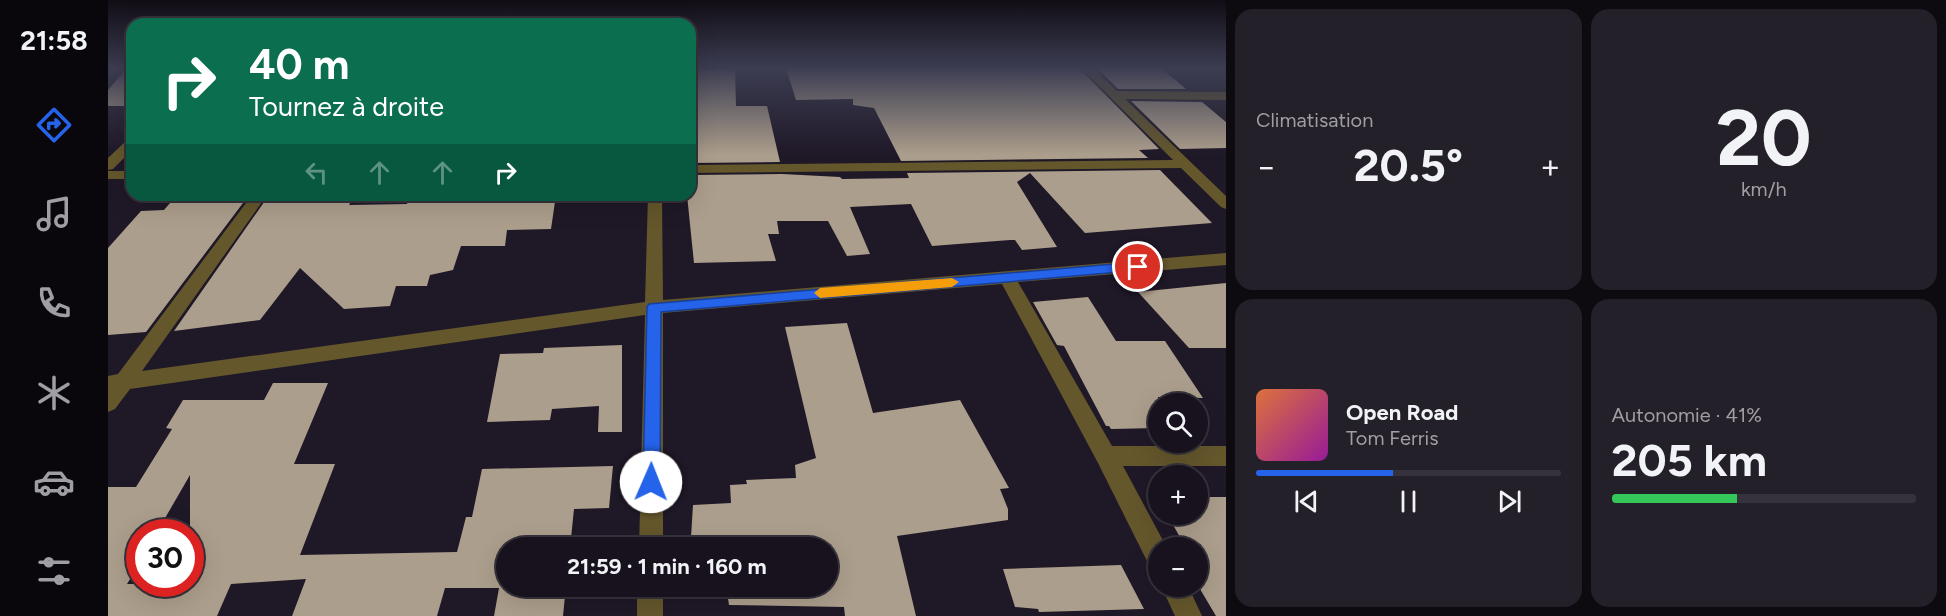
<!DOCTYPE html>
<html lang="fr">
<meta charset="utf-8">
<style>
body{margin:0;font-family:Figtree,sans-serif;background:#24202a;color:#f1f3f6;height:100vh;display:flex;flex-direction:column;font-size:22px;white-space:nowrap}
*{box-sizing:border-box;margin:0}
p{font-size:20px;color:#9e9ea4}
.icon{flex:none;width:33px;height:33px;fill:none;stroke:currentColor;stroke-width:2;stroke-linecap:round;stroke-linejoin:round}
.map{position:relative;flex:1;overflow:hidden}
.drawer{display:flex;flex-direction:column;gap:9px;padding:9px;background:#0d0a10;width:720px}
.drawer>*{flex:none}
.top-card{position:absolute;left:18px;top:18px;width:570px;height:183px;border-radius:18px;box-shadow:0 6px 24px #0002,0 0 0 2px #36323b;background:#0b6e4f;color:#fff;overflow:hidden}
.tools{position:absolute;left:1040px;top:393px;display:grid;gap:12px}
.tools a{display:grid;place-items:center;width:60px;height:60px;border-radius:50%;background:#17121d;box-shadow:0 6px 24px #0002,0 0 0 2px #36323b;font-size:30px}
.speed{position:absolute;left:18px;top:519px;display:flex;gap:12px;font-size:30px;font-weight:700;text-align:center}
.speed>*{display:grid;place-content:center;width:78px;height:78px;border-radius:50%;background:#17121d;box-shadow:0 6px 24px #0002,0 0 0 2px #36323b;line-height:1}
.speed .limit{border:9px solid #d22;background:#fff;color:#111}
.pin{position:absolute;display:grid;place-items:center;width:51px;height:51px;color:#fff;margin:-26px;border:3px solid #fff;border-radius:50%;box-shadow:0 2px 6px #0007}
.me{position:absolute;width:66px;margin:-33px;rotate:1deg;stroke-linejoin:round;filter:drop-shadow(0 0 4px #0008)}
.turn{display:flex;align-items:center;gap:21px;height:126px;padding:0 24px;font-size:27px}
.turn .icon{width:78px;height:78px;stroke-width:2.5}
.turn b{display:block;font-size:42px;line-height:51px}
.lanes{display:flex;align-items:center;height:57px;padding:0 24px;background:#0003;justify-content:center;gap:30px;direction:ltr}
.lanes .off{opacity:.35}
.big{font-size:45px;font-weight:700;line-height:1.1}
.drawer .tile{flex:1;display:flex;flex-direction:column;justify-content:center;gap:9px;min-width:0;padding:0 21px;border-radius:18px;background:#24202a}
.drawer .dial{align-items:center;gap:0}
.dial b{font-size:78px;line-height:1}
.song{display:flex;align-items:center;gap:18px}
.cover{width:72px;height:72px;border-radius:9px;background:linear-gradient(135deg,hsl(20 70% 55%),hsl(300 70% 35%))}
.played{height:6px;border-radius:3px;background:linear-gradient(90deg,#2563eb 45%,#36323b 45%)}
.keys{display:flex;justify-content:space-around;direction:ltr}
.heat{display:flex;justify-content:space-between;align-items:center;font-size:33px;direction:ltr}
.charge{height:9px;border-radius:4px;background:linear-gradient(90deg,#34c759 41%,#36323b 0)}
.drawer .tiles{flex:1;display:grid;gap:9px;grid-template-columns:repeat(2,1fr)}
.trip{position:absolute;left:388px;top:537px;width:342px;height:60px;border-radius:30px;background:#17121d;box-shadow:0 6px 24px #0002,0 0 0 2px #36323b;font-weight:700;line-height:60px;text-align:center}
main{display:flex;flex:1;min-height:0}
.tabs{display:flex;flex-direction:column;width:108px;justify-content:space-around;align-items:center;background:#09070c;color:#9e9ea4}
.tabs .icon{width:42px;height:42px}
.tabs .active{color:#2563eb}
.tabs b{font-size:27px;color:#f1f3f6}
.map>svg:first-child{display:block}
.building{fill:#ac9e8c;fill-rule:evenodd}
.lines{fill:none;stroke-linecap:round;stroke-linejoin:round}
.street{fill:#64572c;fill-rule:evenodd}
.route{fill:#2563eb;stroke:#184099;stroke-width:1.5}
.slow{fill:#f59e0b}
</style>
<main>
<nav class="tabs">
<b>21:58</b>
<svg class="icon active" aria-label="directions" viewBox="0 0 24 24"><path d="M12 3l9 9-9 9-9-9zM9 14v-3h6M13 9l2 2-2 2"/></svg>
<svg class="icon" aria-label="music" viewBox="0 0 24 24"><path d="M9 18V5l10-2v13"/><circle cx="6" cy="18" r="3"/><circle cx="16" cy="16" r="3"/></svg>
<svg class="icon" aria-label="phone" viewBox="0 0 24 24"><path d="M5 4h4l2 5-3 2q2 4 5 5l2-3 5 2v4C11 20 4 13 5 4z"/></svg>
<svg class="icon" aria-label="climate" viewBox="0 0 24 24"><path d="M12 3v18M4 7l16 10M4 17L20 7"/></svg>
<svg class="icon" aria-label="car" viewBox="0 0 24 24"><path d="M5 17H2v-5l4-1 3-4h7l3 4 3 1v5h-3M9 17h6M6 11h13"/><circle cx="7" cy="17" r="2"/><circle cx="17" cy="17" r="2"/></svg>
<svg class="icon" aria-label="filters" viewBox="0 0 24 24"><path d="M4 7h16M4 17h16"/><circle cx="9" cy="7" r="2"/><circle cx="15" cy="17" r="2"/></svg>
</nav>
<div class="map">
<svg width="1118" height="616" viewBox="0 0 1118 616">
<rect width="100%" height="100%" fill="#1f1827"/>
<g class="building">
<polygon points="19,68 24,68 24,106 0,106 0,90"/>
<polygon points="678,68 971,68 1051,149 1031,150 1040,158 793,161 766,108 745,105 745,99 688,100"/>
<polygon points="989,68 1053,68 1078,89 1010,89"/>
<polygon points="627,69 628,106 659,106 672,162 582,163 582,70"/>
<polygon points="1023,101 1094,102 1118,122 1118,148 1072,149"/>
<polygon points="1052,170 1104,223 977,233 922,173 909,182 949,247 914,250 907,240 902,240 824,246 803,204 742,207 762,254 739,256 720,221 669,221 671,234 660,234 668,261 586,263 579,195 582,195 582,175 674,174 732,177 734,179 801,178 799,173"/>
<polygon points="69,195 141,195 38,332 0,335 0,248 33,211 56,210"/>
<polygon points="161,195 247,195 241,205 299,204 302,196 307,195 448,195 443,229 399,230 397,246 353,246 345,270 322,275 319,286 288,286 282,306 236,309 192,268 152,320 66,331"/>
<polygon points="1118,283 1118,348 1081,348 1030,292"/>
<polygon points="980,297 1008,341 1057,341 1095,398 1050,397 1050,428 1003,429 1001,426 998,426 956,346 949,345 925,302"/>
<polygon points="739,323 765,413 852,400 901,488 892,489 900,509 900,520 789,536 808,616 737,616 736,607 621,605 618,586 720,586 720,548 613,548 612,541 583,537 585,505 623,503 622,485 639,484 638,480 688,478 687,465 708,458 677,327"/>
<polygon points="514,345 514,432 490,432 491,406 444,409 442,420 379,422 392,354 435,353 436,348"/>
<path d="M165 383H220L186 464H227L192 555 349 552 358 517H364L374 469 505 466 501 508 466 509 462 548H399V586H458L455 616H386L391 588H337L329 616H184L198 579 123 584 109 616H0V487H28L64 429 58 428 75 400H156ZM82 475V584H19L32 563V532H49Z"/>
<polygon points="1089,497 1118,497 1118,616 1108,616 1089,584 1089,548 1078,548 1059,514 1089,514"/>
<polygon points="1013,565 1036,609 931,612 930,609 907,607 895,569"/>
</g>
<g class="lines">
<g class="street">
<polygon points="973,68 985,68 1009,91 1118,92 1118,100 1017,99 1118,196 1118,209 1113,207 1073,168 582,173 582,165 1065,160"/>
<polygon points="24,139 24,150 5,169 0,170 0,158 19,140"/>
<rect x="0" y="171" width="24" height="8"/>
<polygon points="144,195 159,195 34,371 537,302 540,195 554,195 555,300 1118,253 1118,265 910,282 1004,446 1118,446 1118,466 1015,466 1059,548 1050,548 1050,568 1041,565 990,463 894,284 555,313 555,548 531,548 537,315 22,389 7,409 0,412 0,376 10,374"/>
<rect x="529" y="586" width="26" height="30"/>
<polygon points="1053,586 1080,586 1094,616 1067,616"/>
</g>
</g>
<linearGradient id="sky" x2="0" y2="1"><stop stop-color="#110d15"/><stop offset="0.44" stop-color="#3c3d52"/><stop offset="1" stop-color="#3c3d52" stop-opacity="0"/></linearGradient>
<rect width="1118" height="155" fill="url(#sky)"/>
<polygon class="route" points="1030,262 1035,264 1037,267 1035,270 553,312 552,482 550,488 543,490 537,488 535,482 539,307 541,304"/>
<polygon class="slow" points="844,278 851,282 844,287 712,298 706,293 712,288"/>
</svg>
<div class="tools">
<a><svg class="icon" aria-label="search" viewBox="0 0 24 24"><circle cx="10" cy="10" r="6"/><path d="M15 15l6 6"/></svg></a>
<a>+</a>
<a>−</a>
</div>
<div class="speed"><div class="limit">30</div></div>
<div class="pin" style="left:1030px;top:267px;background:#d93025"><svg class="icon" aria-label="arrive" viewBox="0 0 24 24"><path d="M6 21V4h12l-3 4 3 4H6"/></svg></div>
<svg class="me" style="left:543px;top:482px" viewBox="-20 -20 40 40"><circle r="19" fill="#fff"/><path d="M0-13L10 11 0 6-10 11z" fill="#2563eb"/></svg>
<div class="trip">21:59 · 1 min · 160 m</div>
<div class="top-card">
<div class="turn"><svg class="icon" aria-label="right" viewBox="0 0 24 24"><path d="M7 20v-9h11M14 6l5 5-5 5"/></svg><div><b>40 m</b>Tournez à droite</div></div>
<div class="lanes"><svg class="icon off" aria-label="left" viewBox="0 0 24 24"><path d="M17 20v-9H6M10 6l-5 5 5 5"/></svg><svg class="icon off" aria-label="ahead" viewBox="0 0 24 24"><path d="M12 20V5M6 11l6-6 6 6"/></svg><svg class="icon off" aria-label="ahead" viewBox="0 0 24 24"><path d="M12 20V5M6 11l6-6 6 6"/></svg><svg class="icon" aria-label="right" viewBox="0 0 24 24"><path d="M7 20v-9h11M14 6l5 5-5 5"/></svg></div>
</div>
</div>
<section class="drawer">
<div class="tiles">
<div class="tile"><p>Climatisation</p>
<div class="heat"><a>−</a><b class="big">20.5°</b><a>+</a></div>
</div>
<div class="tile dial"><b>20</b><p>km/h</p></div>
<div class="tile">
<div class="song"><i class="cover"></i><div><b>Open Road</b><p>Tom Ferris</p></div></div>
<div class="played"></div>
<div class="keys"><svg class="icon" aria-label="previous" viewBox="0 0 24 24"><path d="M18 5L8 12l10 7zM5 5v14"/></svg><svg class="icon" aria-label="pause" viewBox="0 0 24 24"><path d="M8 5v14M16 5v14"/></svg><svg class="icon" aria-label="next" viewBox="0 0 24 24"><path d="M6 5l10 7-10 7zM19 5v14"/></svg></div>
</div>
<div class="tile"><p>Autonomie · 41%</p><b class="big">205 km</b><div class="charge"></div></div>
</div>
</section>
</main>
